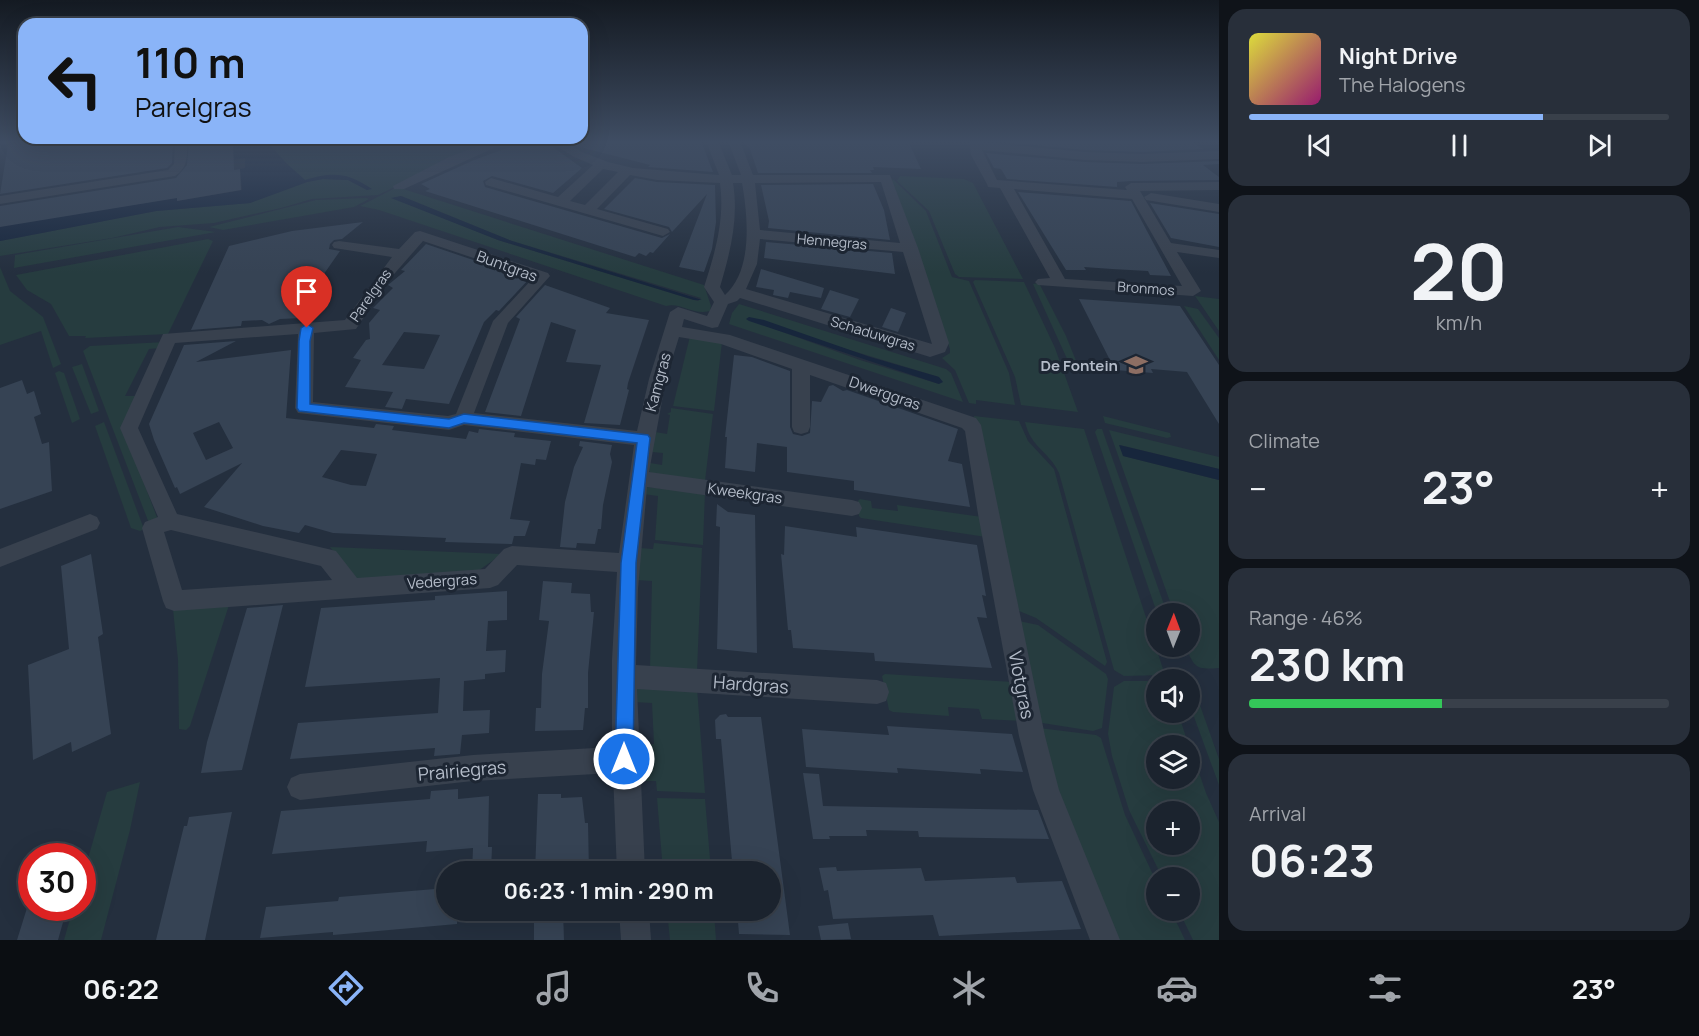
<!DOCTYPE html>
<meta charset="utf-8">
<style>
body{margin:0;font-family:Manrope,sans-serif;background:#282f3a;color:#f1f3f6;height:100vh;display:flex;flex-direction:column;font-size:22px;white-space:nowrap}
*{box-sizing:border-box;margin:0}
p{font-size:20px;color:#a0a4aa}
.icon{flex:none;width:33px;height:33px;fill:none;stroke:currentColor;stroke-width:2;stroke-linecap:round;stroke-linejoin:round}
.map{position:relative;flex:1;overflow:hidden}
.side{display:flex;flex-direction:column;gap:9px;padding:9px;background:#0f1319;width:480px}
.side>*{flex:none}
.top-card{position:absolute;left:18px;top:18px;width:570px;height:126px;border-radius:18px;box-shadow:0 6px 24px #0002,0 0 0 2px #39404a;background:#8ab4f8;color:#111;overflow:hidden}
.needle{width:39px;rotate:1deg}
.buttons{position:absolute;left:1146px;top:603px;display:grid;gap:12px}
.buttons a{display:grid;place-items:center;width:54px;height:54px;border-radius:50%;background:#1b232e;box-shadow:0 6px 24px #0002,0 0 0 2px #39404a;font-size:30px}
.speed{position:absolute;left:18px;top:843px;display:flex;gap:12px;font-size:30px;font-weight:700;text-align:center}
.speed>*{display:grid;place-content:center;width:78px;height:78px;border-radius:50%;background:#1b232e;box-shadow:0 6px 24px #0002,0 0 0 2px #39404a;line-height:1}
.speed .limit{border:9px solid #d22;background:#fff;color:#111}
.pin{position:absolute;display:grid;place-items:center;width:51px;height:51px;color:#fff;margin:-62px -26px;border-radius:50% 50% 50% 0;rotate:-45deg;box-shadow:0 0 6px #0007}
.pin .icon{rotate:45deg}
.me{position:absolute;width:66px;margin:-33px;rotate:0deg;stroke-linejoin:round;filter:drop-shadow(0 0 4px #0008)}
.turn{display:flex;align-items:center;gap:21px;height:126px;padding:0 18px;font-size:27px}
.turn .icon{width:78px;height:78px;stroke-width:2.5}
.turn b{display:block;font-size:42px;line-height:51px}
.big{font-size:45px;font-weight:700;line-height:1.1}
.side .tile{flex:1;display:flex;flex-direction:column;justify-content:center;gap:9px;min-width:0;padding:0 21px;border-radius:18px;background:#282f3a}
.side .dial{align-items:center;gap:0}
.dial b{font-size:78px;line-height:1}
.song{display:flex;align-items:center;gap:18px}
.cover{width:72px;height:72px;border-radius:9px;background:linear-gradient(135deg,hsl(60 70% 55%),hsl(320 70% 35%))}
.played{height:6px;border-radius:3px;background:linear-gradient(90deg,#8ab4f8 70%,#39404a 70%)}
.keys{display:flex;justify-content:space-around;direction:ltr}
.heat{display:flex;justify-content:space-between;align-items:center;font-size:33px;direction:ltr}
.charge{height:9px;border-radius:4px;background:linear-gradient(90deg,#34c759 46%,#39404a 0)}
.trip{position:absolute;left:436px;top:861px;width:345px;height:60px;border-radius:30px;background:#1b232e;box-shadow:0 6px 24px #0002,0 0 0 2px #39404a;font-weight:700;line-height:60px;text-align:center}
.dock{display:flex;height:96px;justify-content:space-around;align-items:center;background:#0b0e12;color:#a0a4aa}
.dock .icon{width:42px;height:42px}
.dock .on{color:#8ab4f8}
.dock b{font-size:27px;color:#f1f3f6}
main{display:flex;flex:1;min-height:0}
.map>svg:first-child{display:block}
.green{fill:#263c3f;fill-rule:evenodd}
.water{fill:#17263c}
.building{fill:#364354;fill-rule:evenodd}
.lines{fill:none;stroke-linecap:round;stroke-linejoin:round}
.minor{fill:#38414e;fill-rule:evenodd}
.route{fill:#1a73e8;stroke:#114b97;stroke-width:1.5}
.labels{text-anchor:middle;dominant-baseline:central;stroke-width:6;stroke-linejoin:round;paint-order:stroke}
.far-street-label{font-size:14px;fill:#b4bcc9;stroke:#1d2633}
.street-label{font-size:15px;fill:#b4bcc9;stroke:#1d2633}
.poi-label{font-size:15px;font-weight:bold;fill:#b4bcc9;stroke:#1d2633;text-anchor:end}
.near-street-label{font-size:18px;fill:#b4bcc9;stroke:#1d2633}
</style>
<main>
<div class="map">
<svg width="1219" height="940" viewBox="0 0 1219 940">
<rect width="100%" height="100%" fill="#242f3e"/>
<g class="green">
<polygon points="266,141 329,141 367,147 422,141 467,141 471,148 465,154 378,195 312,199 281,208 214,223 160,227 112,238 0,256 0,241 156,211 250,203 307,182 323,179 348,180 367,190 370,188 346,176 305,180 287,164"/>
<polygon points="900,176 964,179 973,183 1023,279 959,277 955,274 929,211 897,181"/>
<polygon points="890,179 894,180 926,211 952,277 969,281 1009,373 1015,405 976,400 976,404 969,403 955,370 942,358 950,353 950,349"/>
<path d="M397 187 704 285 711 306 710 311C694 316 681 302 666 306L379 210 360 206ZM401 196 512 241 701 298 698 301 694 300 498 240 393 198Z"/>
<polygon points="366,198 369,199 354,207 223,230 209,227 316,200"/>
<polygon points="178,227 216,232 14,268 15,255"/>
<polygon points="208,239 213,241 168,334 85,338 86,336 69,336 51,304 27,290 16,275"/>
<polygon points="0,267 10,291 43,317 61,364 53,368 41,331 0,345"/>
<polygon points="975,280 1024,282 1055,348 1078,412 1021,405 1015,377 973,282"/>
<polygon points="1039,283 1066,336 1081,373 1073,372 1033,284"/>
<polygon points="1195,296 1219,299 1219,331"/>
<path d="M739 304 946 369 951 373 963 402 729 324 732 313ZM747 319 939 377V384L860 360Z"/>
<polygon points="1184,306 1198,309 1219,338 1219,360"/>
<polygon points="690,336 722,342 714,411 673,406"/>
<polygon points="165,342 161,348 149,349 125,396 137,396 123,428 158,520 150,526 83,351 90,346"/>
<polygon points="82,364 99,411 91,414 72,367"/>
<polygon points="59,371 64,373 80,419 72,423 55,373"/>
<polygon points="671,408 713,414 705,481 651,473 648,470 650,463 662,465 663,453 652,452 655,432 667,434 670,415 667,414 671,412"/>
<polygon points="974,416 1019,421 1028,441 1054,469 1107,662 1105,666 1036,618 1019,611"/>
<polygon points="1103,416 1170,433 1171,437 1167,438 1105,423"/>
<polygon points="104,422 144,529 140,531 131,528 95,426"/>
<path d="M1025 422 1084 429 1165 675 1124 676 1114 670 1059 473C1049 451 1031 448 1025 422Z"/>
<polygon points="1097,429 1102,429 1167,613 1157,613 1095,432"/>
<path d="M1109 430 1219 457V469L1120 445 1124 456 1219 480V668C1197 670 1194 668 1186 647L1190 646V614L1174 613Z"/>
<polygon points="646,487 705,492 703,545 655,540 658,496 643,494"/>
<polygon points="860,499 871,501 872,508 898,511 897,505 982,517 986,537 861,518 859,516 858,501"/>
<polygon points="654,543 702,548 697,672 650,669 652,581 637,580 640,548 653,549"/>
<polygon points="330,547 502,554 475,573 355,581"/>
<polygon points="229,605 190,726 186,730 179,729 178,660 173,609"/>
<polygon points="1019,621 1038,625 1106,674 1108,679 1102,728 1093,731 1036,722"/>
<polygon points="885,674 1013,682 1021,721 982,719 979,709 948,707 949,716 893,712 889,710 882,676"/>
<polygon points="1190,677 1219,759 1219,785 1190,706 1190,680 1180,679 1180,678"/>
<path d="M1124 681H1156V712L1178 713 1189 746H1156V778H1190V746L1206 793 1219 822V940H1193L1179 911 1190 910V878L1162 877 1129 810 1112 756 1108 734 1114 687ZM1156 812H1190V844H1156Z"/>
<polygon points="636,688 697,688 705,793 657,791 656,781 637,781 635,745 654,744 652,703 634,702"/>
<polygon points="1039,728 1096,735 1101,738 1125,815 1156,881 1156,910 1171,911 1185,940 1110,940 1064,826"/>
<polygon points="140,782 130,830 101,940 64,940 73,908 82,908 83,876 107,792"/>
<polygon points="657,798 705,799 711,871 663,871"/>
<polygon points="667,911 714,911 716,940 670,940"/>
</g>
<g class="water">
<path d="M233 141H266L287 164 305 180C333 172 346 172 372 189L367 190 348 180 323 179 307 182 250 203 156 211 0 241V227L11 224 177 198V201L242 190 240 169 245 168V158L233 160Z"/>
<polygon points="401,196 512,241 702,300 694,300 498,240 391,198"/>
<polygon points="749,317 764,320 870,357 939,377 943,382 939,384 749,321 746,319"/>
<polygon points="1119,445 1219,469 1219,480 1123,456"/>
</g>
<g class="building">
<polygon points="36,141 173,141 172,163 167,168 0,194 8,145"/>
<polygon points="189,141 233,141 234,170 240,169 241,190 177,201 177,198 0,227 0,206 176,178 187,165"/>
<polygon points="527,141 537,141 541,144 546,142 582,168 553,193 492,176 483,181 485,187 662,238 670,234 653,253 650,252 646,256 639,253 635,257 425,191 430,189 421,184 474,160"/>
<polygon points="577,141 701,141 713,172 648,167 650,165 576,146"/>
<polygon points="743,141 908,141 921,169 873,167 874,170 870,170 872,173 758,173 750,149"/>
<polygon points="993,141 1191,141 1203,149 1142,152 1085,150"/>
<polygon points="986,153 1085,162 1142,164 1219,161 1219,164 1203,165 1219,177 1219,180 1131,181 1117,182 1117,187 1007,179 1001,169 994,168"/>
<polygon points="635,178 657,182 715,185 716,222 712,249 704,272 679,267 707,194 672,232 669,227 604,209"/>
<polygon points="873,184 884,210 890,240 768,228 769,221 761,185"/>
<polygon points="1018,192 1131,201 1171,276 1150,275 1148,271 1112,269 1084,267 1086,270 1066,270"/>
<polygon points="1150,203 1219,214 1219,247 1171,238"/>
<polygon points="363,222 342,239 334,240 330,244 329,249 340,251 319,281 302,318 280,319 269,324 262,320 242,321 241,326 191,330 229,246 292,231"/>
<polygon points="766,242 892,253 895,274 764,258"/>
<path d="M426 244 529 279 499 311 496 310 484 322 449 404 406 399 402 409 385 407 393 392 345 387 361 360 353 358 366 340 370 339 369 323 380 310 373 308 393 288 388 285 405 271 401 270ZM404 332 440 335 424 369 382 365Z"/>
<polygon points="761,269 824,288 821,298 790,292 788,298 773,295 774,290 756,287"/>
<polygon points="545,285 610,308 606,313 649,320 628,383 627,389 629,390 620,425 584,423 601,365 566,362 576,330 551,322 521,416 485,412 520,319 516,317"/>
<polygon points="830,290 859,299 850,317 821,309"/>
<polygon points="1079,299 1180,306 1219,365 1219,424 1187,372 1151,369 1153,373 1115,370"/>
<polygon points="891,308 906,313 898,332 882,327"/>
<path d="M236 341 196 362 291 350 286 418 374 428 376 424 394 426 392 430 466 439 469 431 478 433 479 429 515 433 514 437 551 441 546 460 536 459 535 465 521 463 510 519 530 521 525 536H514L512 544H510L445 542 446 538 333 533 305 525 299 533 263 526 204 507 242 463 180 494 177 487 175 488 154 440 149 424 184 345ZM219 422 233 448 206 460 193 433ZM341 450 377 454 366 486 351 485 322 477Z"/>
<polygon points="734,355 752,357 790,371 790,427 793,434 802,436 810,433 812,401 821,402 829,386 833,385 843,391 847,390 958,429 948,461 962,464 970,507 854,490 854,481 787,472 787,447 757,443 755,472 725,468 727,437 725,437"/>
<polygon points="22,380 27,394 34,391 41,414 34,417 42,444 49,442 52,491 0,509 0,388"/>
<polygon points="580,441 612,445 610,454 612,462 603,505 601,529 598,529 595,544 577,543 576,548 560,547 565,502 574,467 583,447 579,446"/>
<polygon points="717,504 728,512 755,515 757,653 717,649 720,527 716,526"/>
<polygon points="785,526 857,537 856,527 977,545 986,596 982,595 987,618 977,617 992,668 875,661 874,653 793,648 791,630 788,630 781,554 784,555"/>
<polygon points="91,554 103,634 98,637 111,734 72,752 71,742 33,760 28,665 69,649 61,566"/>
<polygon points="543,581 572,583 571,593 590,594 591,612 594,612 588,673 588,708 585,708 583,730 535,731 536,708 541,708 542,674 549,621 539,620"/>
<polygon points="507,591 507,620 488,621 486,651 506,650 505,672 485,674 485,679 464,681 463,711 490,710 489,733 462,735 460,754 434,756 435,748 290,759 298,723 438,713 440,678 305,687 321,608 435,600 435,596"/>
<polygon points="283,605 242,770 201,773 207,742 247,608"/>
<polygon points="726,714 728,717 761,717 790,935 739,934 737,910 771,910 771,872 733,872 721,739 716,739 715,720 720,715"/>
<polygon points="887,726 1012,734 1023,772 980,769 981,774 897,768 898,773 806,767 802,729 889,735"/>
<polygon points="803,773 819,774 823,806 1038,810 1049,839 919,837 918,831 866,830 867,836 829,836 830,839 813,839"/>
<polygon points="458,789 458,799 489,796 488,847 492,847 491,872 472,872 473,848 426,852 427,841 272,854 281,811 430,799 431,791"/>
<polygon points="538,794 561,794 561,798 582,797 585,823 588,823 589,872 535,872"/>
<polygon points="232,812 205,940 156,940 184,826 187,826 189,817"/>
<polygon points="836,867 837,871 921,868 925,881 1015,877 1017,883 1062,881 1081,929 939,936 933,915 833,919 828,890 824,891 819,868"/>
<polygon points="447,888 447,910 457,910 457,924 333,935 333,932 260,938 266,907 338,901 339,897"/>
<polygon points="27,908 67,908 58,940 17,940"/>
<polygon points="534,910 563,910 564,940 534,940"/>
<polygon points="848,923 851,939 821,940 818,926"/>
</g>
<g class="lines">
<g class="minor">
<polygon points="0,141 13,141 0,146"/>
<path d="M175 141H187C187 155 189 167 175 176L0 204V196L168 170 174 164Z"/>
<polygon points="492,141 509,141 404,189 394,189 393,186 449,157"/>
<path d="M549 141H563L582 152 608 162 633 168 719 175 706 141H718L732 175H741L728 141H740L753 175H890L918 248 949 343 945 352 930 357 740 298 737 301 728 304 718 327 712 328 684 319 682 327 730 335 976 418 981 425 1045 736 1059 790 1120 940H1090L1033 790 1019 736 978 514 965 431 962 428 810 375V427L808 432 801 434 794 432 792 427V369L721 344 679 337 666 379 649 472 852 500 859 502 862 508 859 514 852 516 647 487 638 589 636 665 877 680 886 683 889 692 886 701 877 704 637 689 645 872H617L613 773 473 781 300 800 291 796 287 787 291 778 300 774 473 755 612 747V660L617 572 517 565 498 585 490 588 174 611 166 608 163 601 142 528 145 522 158 517 120 428 163 334 345 320 392 257 334 248 332 245 334 242 339 241 399 249 415 232 420 231 548 273 550 276 508 323 474 413 637 431 649 379 670 312 678 307 707 316 714 302 704 287C715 253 725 219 720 183L657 180 630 175 597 209 668 229 670 232 663 236 486 185 485 182 491 178 558 197 593 165 574 157ZM603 169 618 172 585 205 570 201ZM881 182 900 243 760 230 755 183ZM733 183H742C748 217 753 270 725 295L720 287C730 253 739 219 733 183ZM760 239 903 252 932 344 746 289 757 264ZM423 241 533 278 493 321 456 414 448 416 313 402 314 333 356 329 388 281ZM298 334 295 408 298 413 449 430 464 425 634 445 619 553 512 546 504 549 485 569 357 578 336 551 328 549 177 514 138 428 175 343ZM171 530 321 566 332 580 182 590 164 532Z"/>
<path d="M969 141 1085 152 1142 154 1219 151V159L1142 162 1085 160 982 150 997 180 1127 190 1125 187 1131 183 1219 182V190L1140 191 1171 243 1219 250V258L1177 252 1201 291 1193 296 1038 285 1035 282 1038 279 1050 278 1000 188 988 187 987 184 971 155ZM1014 189 1132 199 1182 286 1065 279Z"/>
<polygon points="1151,193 1219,204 1219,212 1146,200 1144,197"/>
<polygon points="90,514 97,517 100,523 97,529 0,567 0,549"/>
<polygon points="619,910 649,910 651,940 621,940"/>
</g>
</g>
<linearGradient id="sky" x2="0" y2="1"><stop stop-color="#141a22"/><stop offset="0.52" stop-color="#3f4d63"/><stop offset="1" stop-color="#3f4d63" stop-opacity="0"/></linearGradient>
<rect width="1219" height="273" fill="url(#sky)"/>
<polygon class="route" points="307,324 313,328 310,341 310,404 449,419 464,414 648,435 650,438 636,563 633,759 630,765 624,768 618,765 615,759 621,563 637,443 464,423 449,428 299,411 297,408 299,341 301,328"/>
<defs>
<g id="school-bare" transform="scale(1.8)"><path d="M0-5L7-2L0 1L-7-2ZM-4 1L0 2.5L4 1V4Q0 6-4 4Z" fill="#8d6e63" stroke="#1d2633" stroke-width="2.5" paint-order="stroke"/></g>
</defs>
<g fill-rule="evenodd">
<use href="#school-bare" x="1136" y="365"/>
</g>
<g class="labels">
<g class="far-street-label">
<text transform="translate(832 241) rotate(5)">Hennegras</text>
<text transform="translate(1146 288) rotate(4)">Bronmos</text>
<text transform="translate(370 295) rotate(-55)">Parelgras</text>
<text transform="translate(873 333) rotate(17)">Schaduwgras</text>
</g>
<g class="street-label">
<text transform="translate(507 266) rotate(20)">Buntgras</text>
<text transform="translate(658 382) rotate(-75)">Kamgras</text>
<text transform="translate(885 393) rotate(19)">Dwerggras</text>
<text transform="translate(745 493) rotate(8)">Kweekgras</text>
<text transform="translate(442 581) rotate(-4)">Vedergras</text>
</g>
<g class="poi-label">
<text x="1118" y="365">De Fontein</text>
</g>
<g class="near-street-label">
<text transform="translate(751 684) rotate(4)">Hardgras</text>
<text transform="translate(1022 685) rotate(79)">Vlotgras</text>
<text transform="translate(462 770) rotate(-5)">Prairiegras</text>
</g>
</g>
</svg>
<div class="buttons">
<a><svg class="needle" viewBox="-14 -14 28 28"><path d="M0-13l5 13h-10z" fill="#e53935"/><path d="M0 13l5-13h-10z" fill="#a0a4aa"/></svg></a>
<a><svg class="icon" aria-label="sound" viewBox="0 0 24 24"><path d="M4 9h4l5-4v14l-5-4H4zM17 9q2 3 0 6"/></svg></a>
<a><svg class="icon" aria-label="layers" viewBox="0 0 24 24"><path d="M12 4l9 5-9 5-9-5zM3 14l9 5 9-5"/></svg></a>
<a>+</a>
<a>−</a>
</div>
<div class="speed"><div class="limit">30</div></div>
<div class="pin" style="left:307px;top:328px;background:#d93025"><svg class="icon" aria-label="arrive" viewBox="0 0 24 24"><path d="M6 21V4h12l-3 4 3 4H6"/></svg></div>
<svg class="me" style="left:624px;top:759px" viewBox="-20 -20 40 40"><circle r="17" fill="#1a73e8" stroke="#fff" stroke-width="3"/><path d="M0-11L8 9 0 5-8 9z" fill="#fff"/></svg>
<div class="trip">06:23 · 1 min · 290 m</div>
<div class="top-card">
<div class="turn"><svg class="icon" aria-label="left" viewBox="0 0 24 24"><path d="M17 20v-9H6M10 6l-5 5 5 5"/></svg><div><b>110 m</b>Parelgras</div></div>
</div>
</div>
<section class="side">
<div class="tile">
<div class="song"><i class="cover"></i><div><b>Night Drive</b><p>The Halogens</p></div></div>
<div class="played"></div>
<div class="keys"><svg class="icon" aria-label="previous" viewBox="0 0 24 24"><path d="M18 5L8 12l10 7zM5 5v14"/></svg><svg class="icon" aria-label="pause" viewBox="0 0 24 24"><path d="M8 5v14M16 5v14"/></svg><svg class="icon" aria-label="next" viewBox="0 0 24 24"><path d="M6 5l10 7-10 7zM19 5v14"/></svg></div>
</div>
<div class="tile dial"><b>20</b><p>km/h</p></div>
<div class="tile"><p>Climate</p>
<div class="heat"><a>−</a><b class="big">23°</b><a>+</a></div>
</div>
<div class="tile"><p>Range · 46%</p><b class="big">230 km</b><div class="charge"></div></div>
<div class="tile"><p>Arrival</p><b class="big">06:23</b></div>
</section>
</main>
<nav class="dock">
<b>06:22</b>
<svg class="icon on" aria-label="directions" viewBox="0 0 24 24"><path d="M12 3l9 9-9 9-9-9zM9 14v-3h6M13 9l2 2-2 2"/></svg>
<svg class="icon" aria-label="music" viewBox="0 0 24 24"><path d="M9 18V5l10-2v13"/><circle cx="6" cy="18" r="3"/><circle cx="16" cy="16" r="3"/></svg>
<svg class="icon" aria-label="phone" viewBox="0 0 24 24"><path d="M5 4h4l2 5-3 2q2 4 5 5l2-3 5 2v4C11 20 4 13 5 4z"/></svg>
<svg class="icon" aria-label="climate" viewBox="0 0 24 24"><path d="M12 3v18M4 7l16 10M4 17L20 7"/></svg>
<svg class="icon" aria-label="car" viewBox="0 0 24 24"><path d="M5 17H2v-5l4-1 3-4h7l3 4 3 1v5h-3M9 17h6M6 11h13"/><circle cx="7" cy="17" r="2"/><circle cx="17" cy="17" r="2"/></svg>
<svg class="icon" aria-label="filters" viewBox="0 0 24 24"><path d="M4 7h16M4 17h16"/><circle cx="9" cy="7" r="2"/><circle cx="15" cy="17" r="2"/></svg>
<b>23°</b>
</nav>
